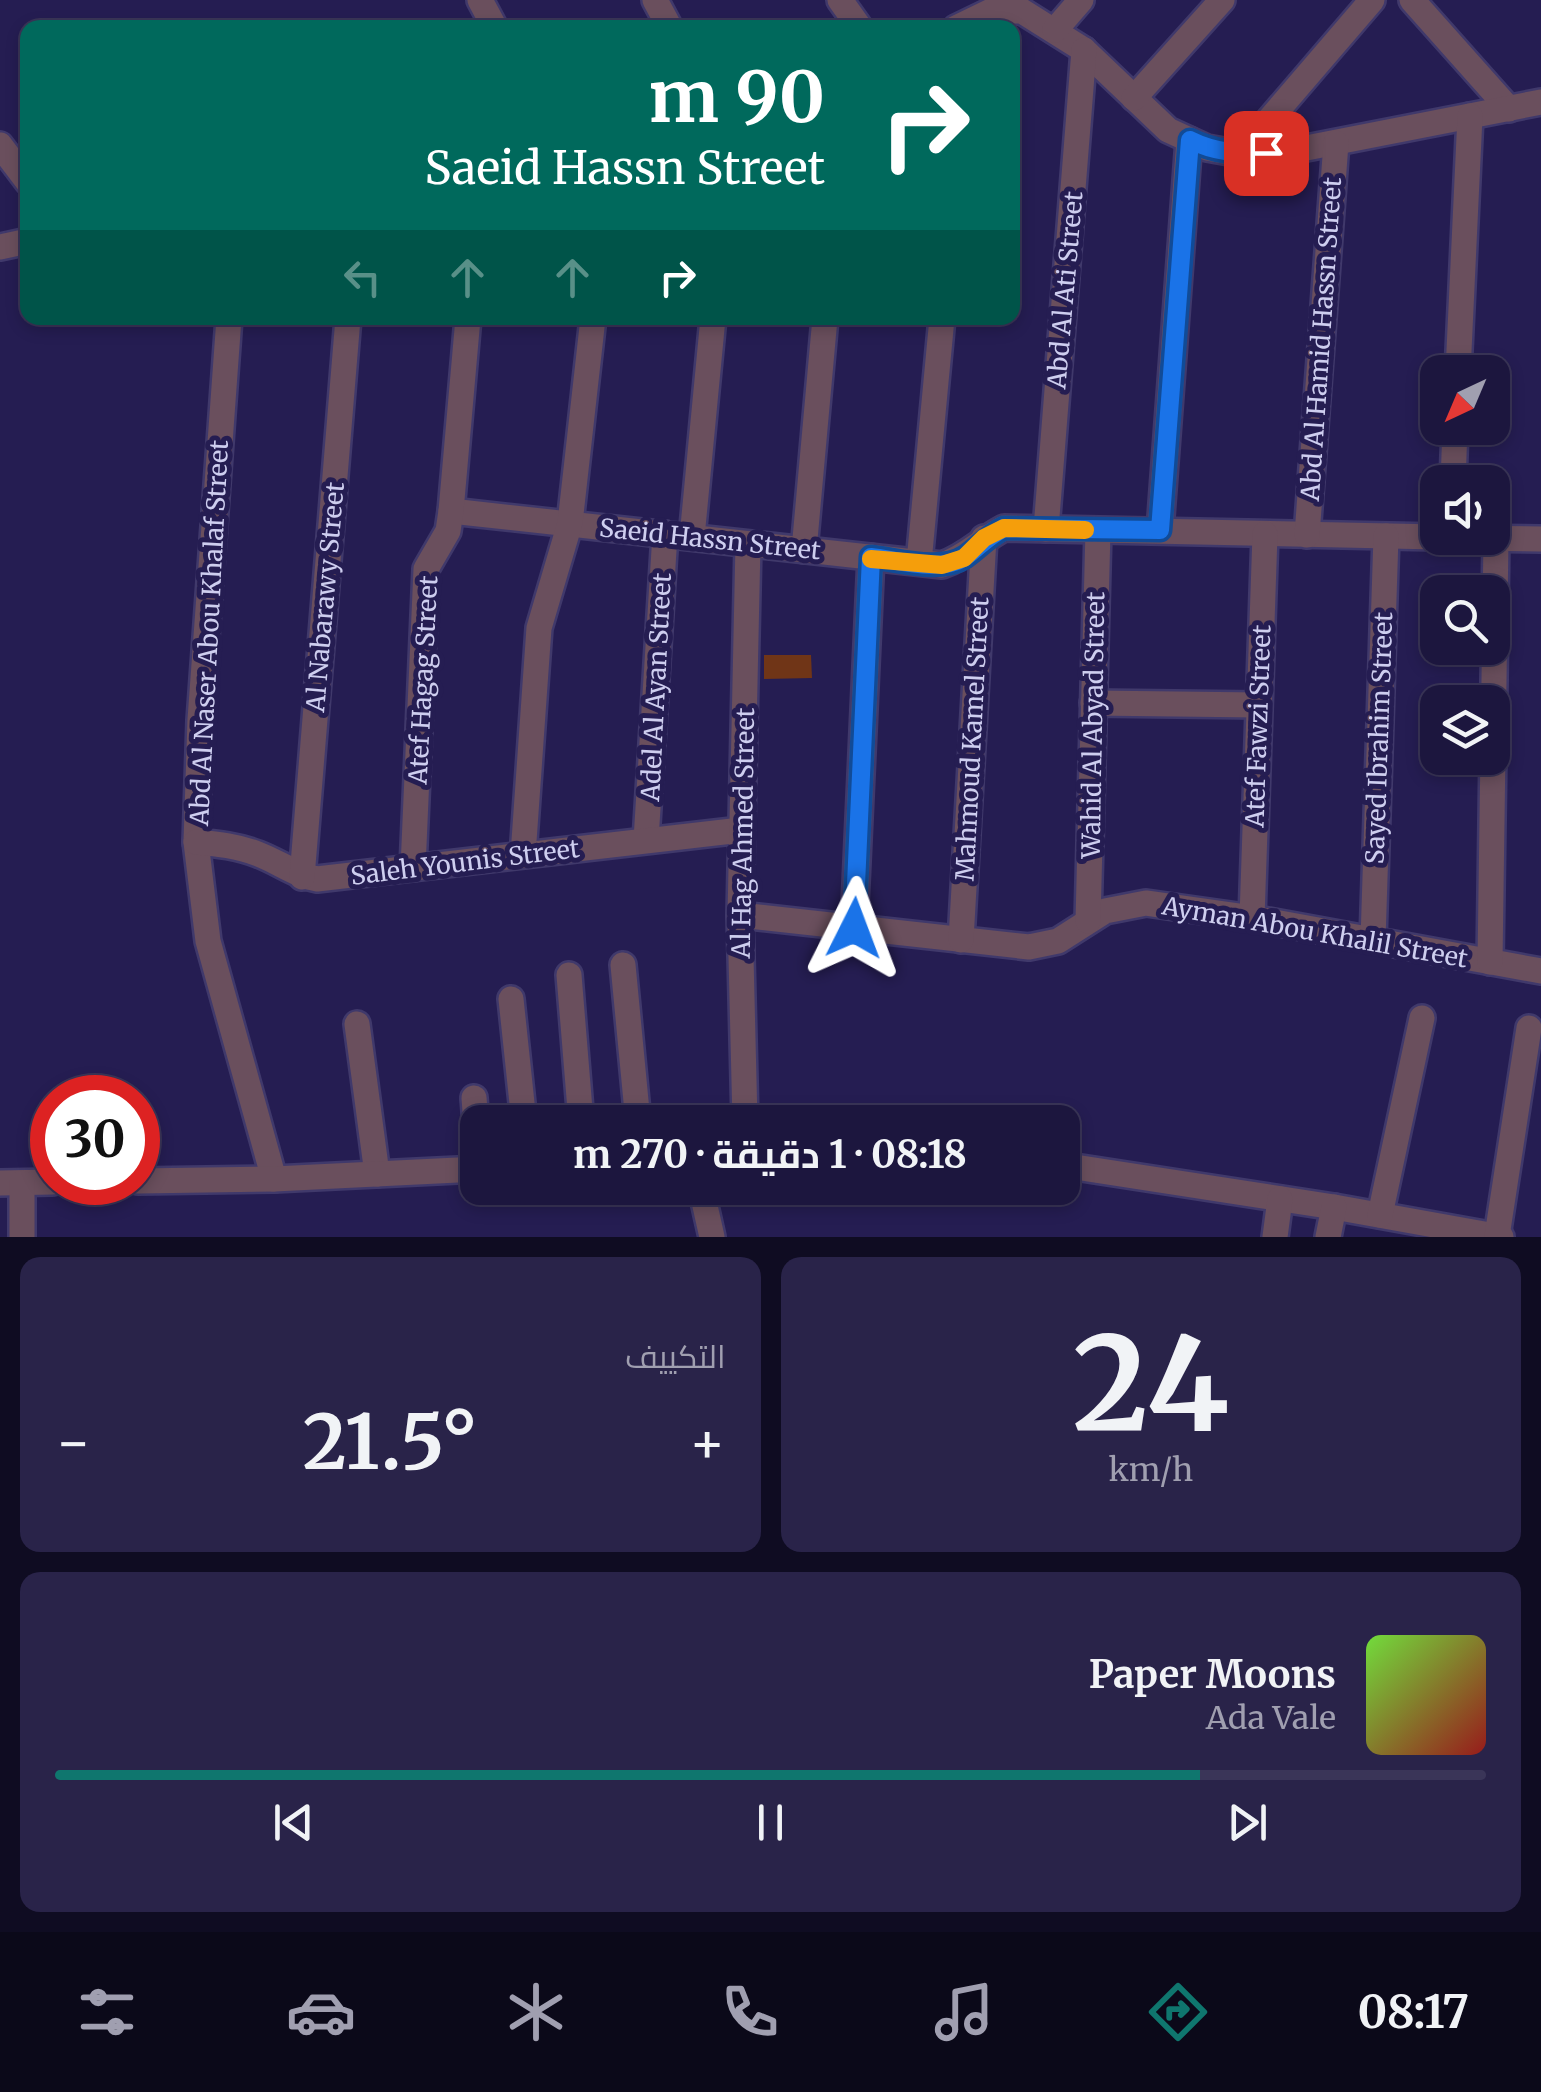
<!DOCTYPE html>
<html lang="ar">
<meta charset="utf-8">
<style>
body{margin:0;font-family:Merriweather,Cairo,serif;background:#292349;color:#f1f3f6;direction:rtl;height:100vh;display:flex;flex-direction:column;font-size:38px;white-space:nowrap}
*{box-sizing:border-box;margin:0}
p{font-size:32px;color:#a09fb0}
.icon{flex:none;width:55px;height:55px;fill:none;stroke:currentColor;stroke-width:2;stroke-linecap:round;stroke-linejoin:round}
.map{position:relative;height:1237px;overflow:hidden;direction:ltr}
.drawer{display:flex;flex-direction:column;gap:20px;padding:20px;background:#0f0c22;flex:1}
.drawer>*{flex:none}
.top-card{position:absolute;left:20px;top:20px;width:1000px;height:305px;border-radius:20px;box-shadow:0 5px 15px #0003,0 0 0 2px #3a3558;direction:rtl;background:#00695c;color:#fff;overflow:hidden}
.needle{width:65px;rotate:224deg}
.fabs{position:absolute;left:1420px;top:355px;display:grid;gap:20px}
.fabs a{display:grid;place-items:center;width:90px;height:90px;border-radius:20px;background:#1c163e;box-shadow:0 5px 15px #0003,0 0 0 2px #3a3558;font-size:50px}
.speed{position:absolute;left:30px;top:1075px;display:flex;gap:20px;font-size:50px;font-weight:700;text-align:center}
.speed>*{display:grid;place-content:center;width:130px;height:130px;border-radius:50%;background:#1c163e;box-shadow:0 5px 15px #0003,0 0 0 2px #3a3558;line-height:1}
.speed .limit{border:15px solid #d22;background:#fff;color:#111}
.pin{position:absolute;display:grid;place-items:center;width:85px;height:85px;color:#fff;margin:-42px;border-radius:20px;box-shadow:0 5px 15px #0006}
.me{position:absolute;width:110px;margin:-55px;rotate:3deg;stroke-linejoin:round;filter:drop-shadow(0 0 8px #0008)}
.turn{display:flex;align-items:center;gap:35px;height:210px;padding:0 30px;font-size:45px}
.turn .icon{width:130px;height:130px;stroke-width:2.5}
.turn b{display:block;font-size:70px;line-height:85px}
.lanes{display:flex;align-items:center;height:95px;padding:0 30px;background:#0003;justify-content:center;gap:50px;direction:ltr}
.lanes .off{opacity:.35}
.big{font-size:75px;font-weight:700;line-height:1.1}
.drawer .card{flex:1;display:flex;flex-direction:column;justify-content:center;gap:15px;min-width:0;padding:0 35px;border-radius:20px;background:#292349}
.drawer .dial{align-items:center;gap:0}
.dial b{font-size:130px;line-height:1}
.song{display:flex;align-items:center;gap:30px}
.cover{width:120px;height:120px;border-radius:15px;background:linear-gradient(135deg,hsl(100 70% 55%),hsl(0 70% 35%))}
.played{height:10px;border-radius:5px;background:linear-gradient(90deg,#0f766e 80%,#3a3558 80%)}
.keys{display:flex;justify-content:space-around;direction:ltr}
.heat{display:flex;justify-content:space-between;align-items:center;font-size:55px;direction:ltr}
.drawer .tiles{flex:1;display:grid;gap:20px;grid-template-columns:1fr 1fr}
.card:last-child{grid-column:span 2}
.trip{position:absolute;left:460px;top:1105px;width:620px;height:100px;border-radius:20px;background:#1c163e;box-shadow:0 5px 15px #0003,0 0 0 2px #3a3558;font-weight:700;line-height:100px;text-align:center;direction:rtl}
.dock{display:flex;height:160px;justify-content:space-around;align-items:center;background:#0b0919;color:#a09fb0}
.dock .icon{width:70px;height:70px}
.dock .on{color:#0f766e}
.dock b{font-size:45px;color:#f1f3f6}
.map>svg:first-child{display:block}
.building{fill:#703517}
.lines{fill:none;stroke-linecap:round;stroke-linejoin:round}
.street-casing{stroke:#40396b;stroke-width:30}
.street{stroke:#6a4f5d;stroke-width:25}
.route-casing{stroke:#114b97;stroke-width:25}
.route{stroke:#1a73e8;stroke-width:18}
.slow{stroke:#f59e0b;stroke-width:18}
.labels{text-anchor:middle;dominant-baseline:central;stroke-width:10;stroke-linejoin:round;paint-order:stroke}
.street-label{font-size:25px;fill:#ceceef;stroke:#251d52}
</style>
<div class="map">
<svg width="1541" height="1237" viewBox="0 0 1541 1237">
<rect width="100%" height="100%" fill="#251d52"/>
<polygon class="building" points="764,655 811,655 812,678 764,679"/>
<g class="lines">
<g class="street-casing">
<g id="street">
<polyline points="480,0 495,28"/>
<polyline points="655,0 670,28"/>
<polyline points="840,0 860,28"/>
<polyline points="1412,0 1509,109"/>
<polyline points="956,28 991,11 1022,11 1084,50 1168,130 1207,148 1240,154 1291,151 1541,102"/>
<polyline points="1055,30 1081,0"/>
<polyline points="1134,98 1222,0"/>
<polyline points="0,145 28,182"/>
<polyline points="1240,154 1372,0"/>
<polyline points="0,247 28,241"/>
<polyline points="229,318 200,720 196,842 208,941 274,1179"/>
<polyline points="1458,372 1470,116"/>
<polyline points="1453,482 1455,428"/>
<path d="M451 511 942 565C966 557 981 540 1004 528L1438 537"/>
<polyline points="1046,529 1084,50"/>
<polyline points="1160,530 1189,140"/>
<polyline points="1307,535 1336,143"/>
<polyline points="692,537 713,318"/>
<polyline points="1456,538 1541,539"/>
<polyline points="804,550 825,318"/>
<polyline points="919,562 942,318"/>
<polyline points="1093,703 1259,705"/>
<polyline points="646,840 665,534"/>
<path d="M196 842C218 844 238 846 258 854 279 862 295 875 317 879L741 830"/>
<polyline points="523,855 539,628 570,523 593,318"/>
<polyline points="413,868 426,569 448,531 451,511 468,318"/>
<polyline points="302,877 348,318"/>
<polyline points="740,915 1029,947 1058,941 1105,911 1146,903 1252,918 1541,971"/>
<polyline points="1252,918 1265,534"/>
<polyline points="1088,921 1098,530"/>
<polyline points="854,927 871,557"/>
<polyline points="961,940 984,538"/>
<polyline points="1373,940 1386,536"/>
<polyline points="1490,962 1496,538"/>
<polyline points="623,965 638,1122"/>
<polyline points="569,975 581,1122"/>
<polyline points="511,999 524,1122"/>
<polyline points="357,1024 377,1174"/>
<polyline points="474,1098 478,1150"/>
<polyline points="745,1122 740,915 748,544"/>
<polyline points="1062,1165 1334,1207 1501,1237"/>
<polyline points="138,1181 274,1179 478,1169"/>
<polyline points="0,1183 52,1182"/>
<polyline points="22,1183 22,1237"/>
<polyline points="701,1188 712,1237"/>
<polyline points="1380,1215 1422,1018"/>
<polyline points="1497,1236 1529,1028"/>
<polyline points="1275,1237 1280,1199"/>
<polyline points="1328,1237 1334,1207"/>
</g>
</g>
<use href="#street" class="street"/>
</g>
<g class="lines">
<g class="route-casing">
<path id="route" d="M854 928 871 557C898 560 941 573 965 557 979 547 987 537 1004 528L1160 530 1190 140C1214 152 1238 154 1266 153"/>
</g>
<use href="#route" class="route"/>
<polyline class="slow" points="871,559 942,565 964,558 984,538 1004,528 1085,530"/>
</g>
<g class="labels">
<g class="street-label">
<text transform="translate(1065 290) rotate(-85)">Abd Al Ati Street</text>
<text transform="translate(1321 339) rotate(-86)">Abd Al Hamid Hassn Street</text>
<text transform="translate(710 539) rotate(6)">Saeid Hassn Street</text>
<text transform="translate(325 597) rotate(-85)">Al Nabarawy Street</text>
<text transform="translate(209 633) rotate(-87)">Abd Al Naser Abou Khalaf Street</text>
<text transform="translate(423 680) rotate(-87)">Atef Hagag Street</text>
<text transform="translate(656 687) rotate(-87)">Adel Al Ayan Street</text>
<text transform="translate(1093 725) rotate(-89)">Wahid Al Abyad Street</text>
<text transform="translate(1258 726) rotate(-88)">Atef Fawzi Street</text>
<text transform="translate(1379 738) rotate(-88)">Sayed Ibrahim Street</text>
<text transform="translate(972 739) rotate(-87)">Mahmoud Kamel Street</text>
<text transform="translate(743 833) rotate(-89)">Al Hag Ahmed Street</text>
<text transform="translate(465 862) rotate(-7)">Saleh Younis Street</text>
<text transform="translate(1315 932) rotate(10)">Ayman Abou Khalil Street</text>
</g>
</g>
</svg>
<div class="fabs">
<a><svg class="needle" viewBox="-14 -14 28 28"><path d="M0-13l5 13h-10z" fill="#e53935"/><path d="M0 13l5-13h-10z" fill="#a09fb0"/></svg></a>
<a><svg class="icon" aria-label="sound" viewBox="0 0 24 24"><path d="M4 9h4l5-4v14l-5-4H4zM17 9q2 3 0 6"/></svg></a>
<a><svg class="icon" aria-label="search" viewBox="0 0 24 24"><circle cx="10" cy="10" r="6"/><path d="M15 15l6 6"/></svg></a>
<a><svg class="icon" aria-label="layers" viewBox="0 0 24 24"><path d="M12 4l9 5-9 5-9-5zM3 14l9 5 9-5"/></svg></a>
</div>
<div class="speed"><div class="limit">30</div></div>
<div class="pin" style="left:1266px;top:153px;background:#d93025"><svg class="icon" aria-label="arrive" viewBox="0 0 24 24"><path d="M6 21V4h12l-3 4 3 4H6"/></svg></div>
<svg class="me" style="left:854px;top:928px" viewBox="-20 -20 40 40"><path d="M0-17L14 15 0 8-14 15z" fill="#1a73e8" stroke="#fff" stroke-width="4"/></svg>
<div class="trip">08:18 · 1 دقيقة · 270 m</div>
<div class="top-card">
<div class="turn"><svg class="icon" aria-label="right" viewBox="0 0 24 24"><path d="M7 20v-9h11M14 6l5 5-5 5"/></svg><div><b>90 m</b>Saeid Hassn Street</div></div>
<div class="lanes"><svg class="icon off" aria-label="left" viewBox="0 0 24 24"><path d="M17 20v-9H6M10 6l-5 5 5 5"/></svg><svg class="icon off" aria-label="ahead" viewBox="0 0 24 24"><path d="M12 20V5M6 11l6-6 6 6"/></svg><svg class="icon off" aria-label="ahead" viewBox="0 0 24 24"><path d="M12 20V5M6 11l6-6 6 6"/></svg><svg class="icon" aria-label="right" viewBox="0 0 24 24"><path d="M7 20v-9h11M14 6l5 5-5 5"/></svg></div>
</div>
</div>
<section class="drawer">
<div class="tiles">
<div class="card dial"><b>24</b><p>km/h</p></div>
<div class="card"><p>التكييف</p>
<div class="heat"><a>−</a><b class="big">21.5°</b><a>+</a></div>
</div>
<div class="card">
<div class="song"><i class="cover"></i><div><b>Paper Moons</b><p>Ada Vale</p></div></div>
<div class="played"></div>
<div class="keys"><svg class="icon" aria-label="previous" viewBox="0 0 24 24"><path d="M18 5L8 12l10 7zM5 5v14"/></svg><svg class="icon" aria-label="pause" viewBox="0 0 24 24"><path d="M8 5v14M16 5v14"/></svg><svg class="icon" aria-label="next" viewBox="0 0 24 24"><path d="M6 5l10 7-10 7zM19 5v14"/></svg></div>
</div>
</div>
</section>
<nav class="dock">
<b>08:17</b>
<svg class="icon on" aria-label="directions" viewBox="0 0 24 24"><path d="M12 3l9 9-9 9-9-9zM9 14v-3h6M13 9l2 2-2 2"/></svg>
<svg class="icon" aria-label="music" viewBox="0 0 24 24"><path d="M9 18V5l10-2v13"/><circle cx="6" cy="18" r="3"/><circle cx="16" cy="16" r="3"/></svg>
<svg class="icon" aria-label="phone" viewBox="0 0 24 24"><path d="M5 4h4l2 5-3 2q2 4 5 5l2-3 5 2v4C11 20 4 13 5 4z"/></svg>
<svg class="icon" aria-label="climate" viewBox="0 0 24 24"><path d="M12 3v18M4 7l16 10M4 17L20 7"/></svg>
<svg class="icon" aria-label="car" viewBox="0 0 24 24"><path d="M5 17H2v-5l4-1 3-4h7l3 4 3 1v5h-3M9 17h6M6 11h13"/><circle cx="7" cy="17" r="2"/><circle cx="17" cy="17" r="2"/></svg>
<svg class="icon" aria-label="filters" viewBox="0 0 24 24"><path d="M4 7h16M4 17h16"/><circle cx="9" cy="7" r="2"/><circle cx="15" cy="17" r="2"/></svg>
</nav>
